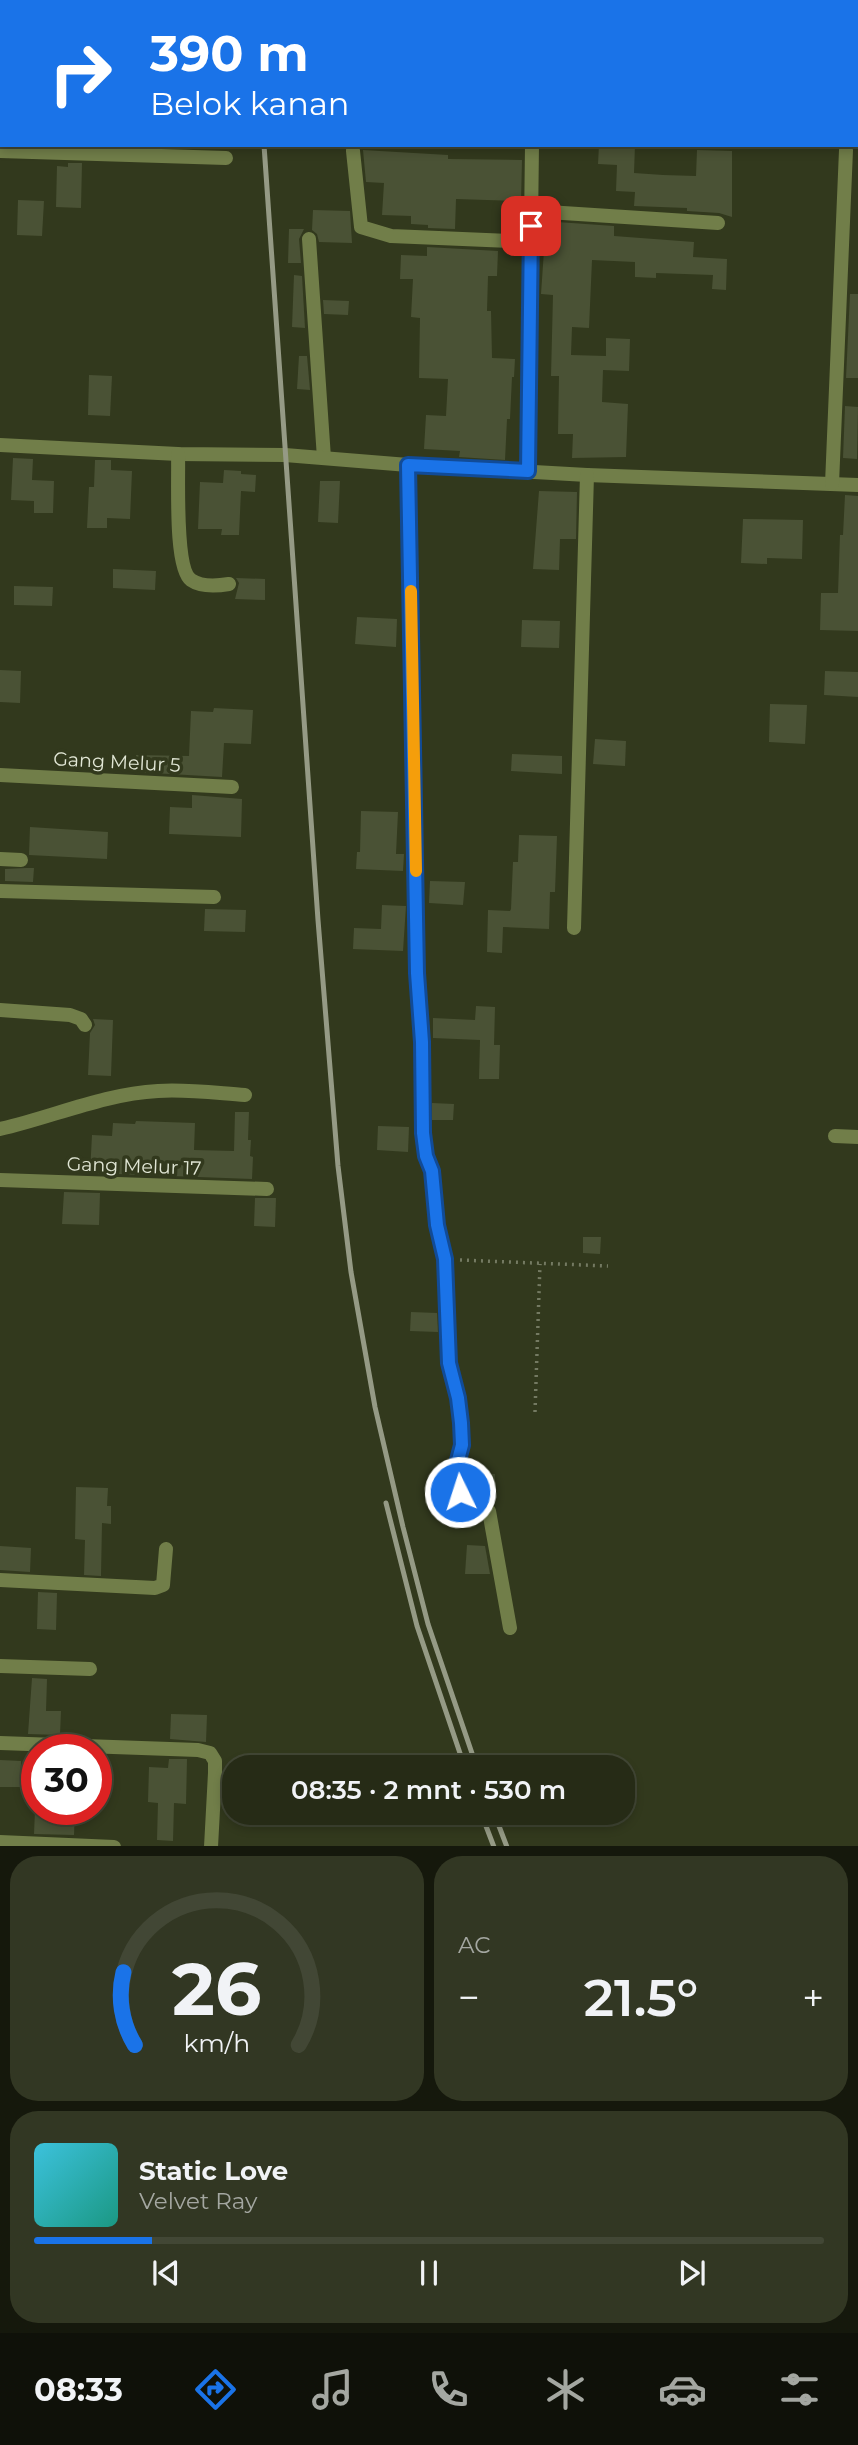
<!DOCTYPE html>
<html lang="id">
<meta charset="utf-8">
<style>
body{margin:0;font-family:Montserrat,sans-serif;background:#323723;color:#f1f3f6;height:100vh;display:flex;flex-direction:column;font-size:26px;white-space:nowrap}
*{box-sizing:border-box;margin:0}
p{font-size:23px;color:#a4a7a1}
.icon{flex:none;width:38px;height:38px;fill:none;stroke:currentColor;stroke-width:2;stroke-linecap:round;stroke-linejoin:round}
.map{position:relative;height:1846px;overflow:hidden}
.panel{display:flex;flex-direction:column;gap:10px;padding:10px;background:#15180c;flex:1}
.panel>*{flex:none}
.hud{position:absolute;left:0px;top:0px;width:859px;height:147px;box-shadow:0 4px 10px #0003,0 0 0 2px #424735;background:#1a73e8;color:#fff;overflow:hidden}
.speed{position:absolute;left:21px;top:1734px;display:flex;gap:14px;font-size:35px;font-weight:700;text-align:center}
.speed>*{display:grid;place-content:center;width:91px;height:91px;border-radius:50%;background:#262b16;box-shadow:0 4px 10px #0003,0 0 0 2px #424735;line-height:1}
.speed .limit{border:10px solid #d22;background:#fff;color:#111}
.pin{position:absolute;display:grid;place-items:center;width:60px;height:60px;color:#fff;margin:-30px;border-radius:14px;box-shadow:0 4px 10px #0006}
.me{position:absolute;width:77px;margin:-38px;rotate:356deg;stroke-linejoin:round;filter:drop-shadow(0 0 5px #0008)}
.turn{display:flex;align-items:center;gap:24px;height:147px;padding:0 35px;font-size:32px}
.turn .icon{width:91px;height:91px;stroke-width:2.5}
.turn b{display:block;font-size:49px;line-height:60px}
.big{font-size:52px;font-weight:600;line-height:1.1}
.panel .tile{flex:1;display:flex;flex-direction:column;justify-content:center;gap:10px;min-width:0;padding:0 24px;border-radius:28px;background:#323723}
.panel .dial{align-items:center;gap:0}
.dial svg{height:182px;overflow:visible;fill:none;stroke:#424735;stroke-width:7;stroke-linecap:round;text-anchor:middle}
.dial text{fill:#f1f3f6;stroke:none}
.song{display:flex;align-items:center;gap:21px}
.cover{width:84px;height:84px;border-radius:10px;background:linear-gradient(135deg,hsl(190 70% 55%),hsl(170 70% 35%))}
.played{height:7px;border-radius:4px;background:linear-gradient(90deg,#1a73e8 15%,#424735 15%)}
.keys{display:flex;justify-content:space-around;direction:ltr}
.heat{display:flex;justify-content:space-between;align-items:center;font-size:38px;direction:ltr}
.panel .tiles{flex:1;display:grid;gap:10px;grid-template-columns:1fr 1fr}
.tile:last-child{grid-column:span 2}
.trip{position:absolute;left:222px;top:1755px;width:413px;height:70px;border-radius:28px;background:#262b16;box-shadow:0 4px 10px #0003,0 0 0 2px #424735;font-weight:600;line-height:70px;text-align:center}
.menu{display:flex;height:112px;justify-content:space-around;align-items:center;background:#0f1109;color:#a4a7a1}
.menu .icon{width:49px;height:49px}
.menu .on{color:#1a73e8}
.menu b{font-size:32px;color:#f1f3f6}
.map>svg:first-child{display:block}
.building{fill:#4a5235}
.lines{fill:none;stroke-linecap:round;stroke-linejoin:round}
.path{stroke:#747a62;stroke-width:3.5;stroke-dasharray:2 5;stroke-linecap:butt}
.minor{stroke:#717e49;stroke-width:14}
.rail{stroke:#959a85;stroke-width:5}
.route-casing{stroke:#114b97;stroke-width:18}
.route{stroke:#1a73e8;stroke-width:12}
.slow{stroke:#f59e0b;stroke-width:12}
.labels{text-anchor:middle;dominant-baseline:central;stroke-width:7;stroke-linejoin:round;paint-order:stroke}
.street-label{font-size:19px;fill:#e2e7d6;stroke:#32391d}
</style>
<div class="map">
<svg width="858" height="1847" viewBox="0 0 858 1847">
<rect width="100%" height="100%" fill="#32391d"/>
<g class="building">
<polygon points="599,145 635,145 634,173 663,175 696,176 697,150 732,151 732,217 719,213 687,211 687,208 634,206 635,192 616,191 617,165 598,164"/>
<polygon points="363,150 448,155 448,159 522,160 521,201 456,199 455,229 428,228 428,225 411,224 411,216 382,215 384,183 366,182"/>
<polygon points="68,163 82,163 81,208 56,207 57,166 68,167"/>
<polygon points="18,200 44,201 42,236 17,235"/>
<polygon points="313,210 350,211 352,243 319,242 317,234 312,230"/>
<polygon points="543,221 614,226 614,236 694,242 693,257 727,259 726,290 712,289 713,275 656,273 656,278 635,277 635,262 592,260 589,328 572,327 571,355 606,356 606,338 630,339 629,371 603,370 602,402 628,404 626,457 572,458 573,434 558,434 559,376 551,376 553,295 541,294 545,236 542,236"/>
<polygon points="289,229 304,229 299,239 301,263 288,263"/>
<polygon points="427,247 498,251 497,276 488,276 487,311 491,311 492,358 515,359 514,377 512,377 510,419 507,419 505,460 459,457 460,451 424,449 426,415 446,416 448,379 419,378 420,318 411,317 413,279 400,279 401,255 427,256"/>
<polygon points="294,275 302,276 305,328 292,327"/>
<polygon points="850,294 858,294 858,378 846,378"/>
<polygon points="323,300 349,301 348,315 324,314"/>
<polygon points="299,356 307,356 310,390 297,389"/>
<polygon points="89,375 112,376 110,416 88,415"/>
<polygon points="845,406 858,407 857,459 843,458"/>
<polygon points="13,458 33,459 32,480 54,481 53,513 34,513 34,501 11,500"/>
<polygon points="95,460 111,460 111,470 132,471 130,519 107,518 107,528 87,528 89,487 94,487"/>
<polygon points="224,470 241,471 241,474 256,475 255,492 241,491 239,535 221,535 222,529 198,529 200,482 223,483"/>
<polygon points="320,481 340,481 338,523 318,522"/>
<polygon points="539,491 577,492 576,539 560,539 559,570 533,569"/>
<polygon points="845,495 858,496 858,631 820,630 821,593 838,593 840,535 843,535"/>
<polygon points="743,519 803,520 802,559 767,558 767,564 741,563"/>
<polygon points="113,569 156,571 155,590 113,588"/>
<polygon points="236,578 265,579 265,600 235,599 239,583"/>
<polygon points="14,586 53,587 52,606 14,605"/>
<polygon points="357,617 397,619 396,647 355,644"/>
<polygon points="522,620 560,621 559,648 521,647"/>
<polygon points="0,670 21,671 20,703 0,702"/>
<polygon points="825,671 858,672 858,697 824,695"/>
<polygon points="770,704 807,705 805,744 769,742"/>
<polygon points="214,708 253,710 251,744 224,743 222,777 135,772 136,755 189,756 191,711 213,712"/>
<polygon points="595,739 626,741 625,766 593,764"/>
<polygon points="512,754 562,756 562,774 511,771"/>
<polygon points="192,795 242,799 241,837 169,834 170,807 192,808"/>
<polygon points="361,811 398,812 396,854 404,854 403,871 356,869 357,852 360,852"/>
<polygon points="30,827 108,832 107,859 29,855"/>
<polygon points="519,835 557,836 555,892 550,892 549,929 503,927 502,953 487,952 488,910 510,911 511,909 513,862 518,862"/>
<polygon points="26,868 34,868 33,882 5,881 5,869"/>
<polygon points="430,881 465,882 463,905 429,903"/>
<polygon points="382,905 406,906 403,951 353,949 354,928 381,929"/>
<polygon points="205,909 246,910 245,932 204,931"/>
<polygon points="476,1006 495,1007 494,1045 500,1045 499,1079 479,1079 480,1040 433,1038 433,1018 475,1020"/>
<polygon points="93,1019 113,1020 111,1076 88,1075 90,1033 95,1025"/>
<polygon points="432,1103 454,1104 453,1120 432,1120"/>
<polygon points="235,1112 249,1112 248,1140 251,1140 250,1156 253,1157 252,1179 90,1173 92,1135 112,1136 113,1123 135,1124 136,1121 195,1123 194,1150 234,1151"/>
<polygon points="378,1126 409,1127 408,1152 377,1150"/>
<polygon points="64,1192 100,1193 99,1225 62,1224"/>
<polygon points="255,1198 276,1198 275,1227 254,1226"/>
<polygon points="583,1237 601,1237 600,1254 583,1253"/>
<polygon points="411,1312 437,1313 438,1332 410,1331"/>
<polygon points="480,1473 495,1474 494,1495 479,1493"/>
<polygon points="76,1487 108,1488 107,1506 111,1506 111,1524 102,1523 101,1576 84,1575 85,1540 75,1539"/>
<polygon points="467,1545 485,1546 490,1574 465,1574"/>
<polygon points="0,1546 31,1548 30,1572 0,1570"/>
<polygon points="38,1592 57,1593 56,1630 37,1629"/>
<polygon points="32,1678 47,1679 46,1711 61,1711 60,1735 28,1734"/>
<polygon points="171,1714 207,1715 206,1742 170,1739"/>
<polygon points="169,1759 187,1759 186,1804 174,1803 173,1841 157,1840 158,1803 148,1802 149,1767 168,1768"/>
<polygon points="0,1760 21,1761 20,1787 0,1787"/>
<polygon points="224,1792 234,1793 234,1807 223,1807"/>
<polygon points="35,1810 75,1810 74,1835 34,1834"/>
</g>
<g class="lines">
<g class="path">
<polyline points="460,1260 608,1266"/>
<polyline points="535,1412 540,1264"/>
</g>
<g class="minor">
<polyline points="145,0 145,2"/>
<polyline points="401,0 404,2"/>
<polyline points="474,2 474,0"/>
<polyline points="609,2 609,0"/>
<polyline points="690,2 690,0"/>
<polyline points="0,151 226,158"/>
<polyline points="353,151 361,227 391,236 531,242"/>
<polyline points="532,211 718,223"/>
<polyline points="309,239 324,458"/>
<polyline points="0,445 178,454 285,455 408,465 587,475 858,485"/>
<path d="M178 454C179 477 174 568 191 580 201 587 217 586 229 584"/>
<polyline points="408,465 417,973 422,1042 423,1133 426,1156 432,1171 437,1225 445,1259 449,1363 458,1398 461,1423 462,1445 453,1479 460,1492 489,1511 510,1628"/>
<polyline points="528,471 532,145"/>
<polyline points="832,484 846,150"/>
<polyline points="0,775 232,787"/>
<polyline points="0,859 21,860"/>
<polyline points="0,891 214,897"/>
<polyline points="574,928 587,475"/>
<polyline points="0,1010 70,1015 81,1019 85,1025"/>
<path d="M0 1129C53 1117 103 1094 158 1091 186 1089 216 1093 245 1095"/>
<polyline points="835,1136 858,1137"/>
<polyline points="0,1180 267,1189"/>
<polyline points="0,1580 155,1588 163,1585 166,1549"/>
<polyline points="0,1666 90,1669"/>
<polyline points="0,1743 198,1750 210,1753 215,1761 215,1773 211,1847"/>
<polyline points="0,1842 114,1847"/>
</g>
<g class="rail">
<polyline points="254,0 254,2"/>
<polyline points="264,145 318,920 338,1166 351,1272 375,1407 403,1527 428,1624 477,1768"/>
<polyline points="386,1503 417,1626 465,1768"/>
<polyline points="481,1813 494,1847"/>
<polyline points="494,1813 507,1847"/>
</g>
</g>
<g class="lines">
<g class="route-casing">
<polyline id="route" points="460,1492 453,1479 462,1445 461,1423 458,1398 449,1363 445,1259 437,1225 432,1171 426,1156 423,1133 422,1042 417,973 408,465 528,471 531,226"/>
</g>
<use href="#route" class="route"/>
<polyline class="slow" points="411,591 416,871"/>
</g>
<g class="labels">
<g class="street-label">
<text transform="translate(117 762) rotate(3)">Gang Melur 5</text>
<text transform="translate(134 1166) rotate(2)">Gang Melur 17</text>
</g>
</g>
</svg>
<div class="speed"><div class="limit">30</div></div>
<div class="pin" style="left:531px;top:226px;background:#d93025"><svg class="icon" aria-label="arrive" viewBox="0 0 24 24"><path d="M6 21V4h12l-3 4 3 4H6"/></svg></div>
<svg class="me" style="left:460px;top:1492px" viewBox="-20 -20 40 40"><circle r="17" fill="#1a73e8" stroke="#fff" stroke-width="3"/><path d="M0-11L8 9 0 5-8 9z" fill="#fff"/></svg>
<div class="trip">08:35 · 2 mnt · 530 m</div>
<div class="hud">
<div class="turn"><svg class="icon" aria-label="right" viewBox="0 0 24 24"><path d="M7 20v-9h11M14 6l5 5-5 5"/></svg><div><b>390 m</b>Belok kanan</div></div>
</div>
</div>
<section class="panel">
<div class="tiles">
<div class="tile dial"><svg viewBox="0 0 100 80">
<path d="M14 69A42 42 0 1 1 86 69"/>
<path d="M14 69A42 42 0 0 1 9 37" stroke="#1a73e8"/>
<text x="50" y="56" font-size="32" font-weight="700">26</text>
<text x="50" y="72" font-size="11">km/h</text>
</svg></div>
<div class="tile"><p>AC</p>
<div class="heat"><a>−</a><b class="big">21.5°</b><a>+</a></div>
</div>
<div class="tile">
<div class="song"><i class="cover"></i><div><b>Static Love</b><p>Velvet Ray</p></div></div>
<div class="played"></div>
<div class="keys"><svg class="icon" aria-label="previous" viewBox="0 0 24 24"><path d="M18 5L8 12l10 7zM5 5v14"/></svg><svg class="icon" aria-label="pause" viewBox="0 0 24 24"><path d="M8 5v14M16 5v14"/></svg><svg class="icon" aria-label="next" viewBox="0 0 24 24"><path d="M6 5l10 7-10 7zM19 5v14"/></svg></div>
</div>
</div>
</section>
<nav class="menu">
<b>08:33</b>
<svg class="icon on" aria-label="directions" viewBox="0 0 24 24"><path d="M12 3l9 9-9 9-9-9zM9 14v-3h6M13 9l2 2-2 2"/></svg>
<svg class="icon" aria-label="music" viewBox="0 0 24 24"><path d="M9 18V5l10-2v13"/><circle cx="6" cy="18" r="3"/><circle cx="16" cy="16" r="3"/></svg>
<svg class="icon" aria-label="phone" viewBox="0 0 24 24"><path d="M5 4h4l2 5-3 2q2 4 5 5l2-3 5 2v4C11 20 4 13 5 4z"/></svg>
<svg class="icon" aria-label="climate" viewBox="0 0 24 24"><path d="M12 3v18M4 7l16 10M4 17L20 7"/></svg>
<svg class="icon" aria-label="car" viewBox="0 0 24 24"><path d="M5 17H2v-5l4-1 3-4h7l3 4 3 1v5h-3M9 17h6M6 11h13"/><circle cx="7" cy="17" r="2"/><circle cx="17" cy="17" r="2"/></svg>
<svg class="icon" aria-label="filters" viewBox="0 0 24 24"><path d="M4 7h16M4 17h16"/><circle cx="9" cy="7" r="2"/><circle cx="15" cy="17" r="2"/></svg>
</nav>
